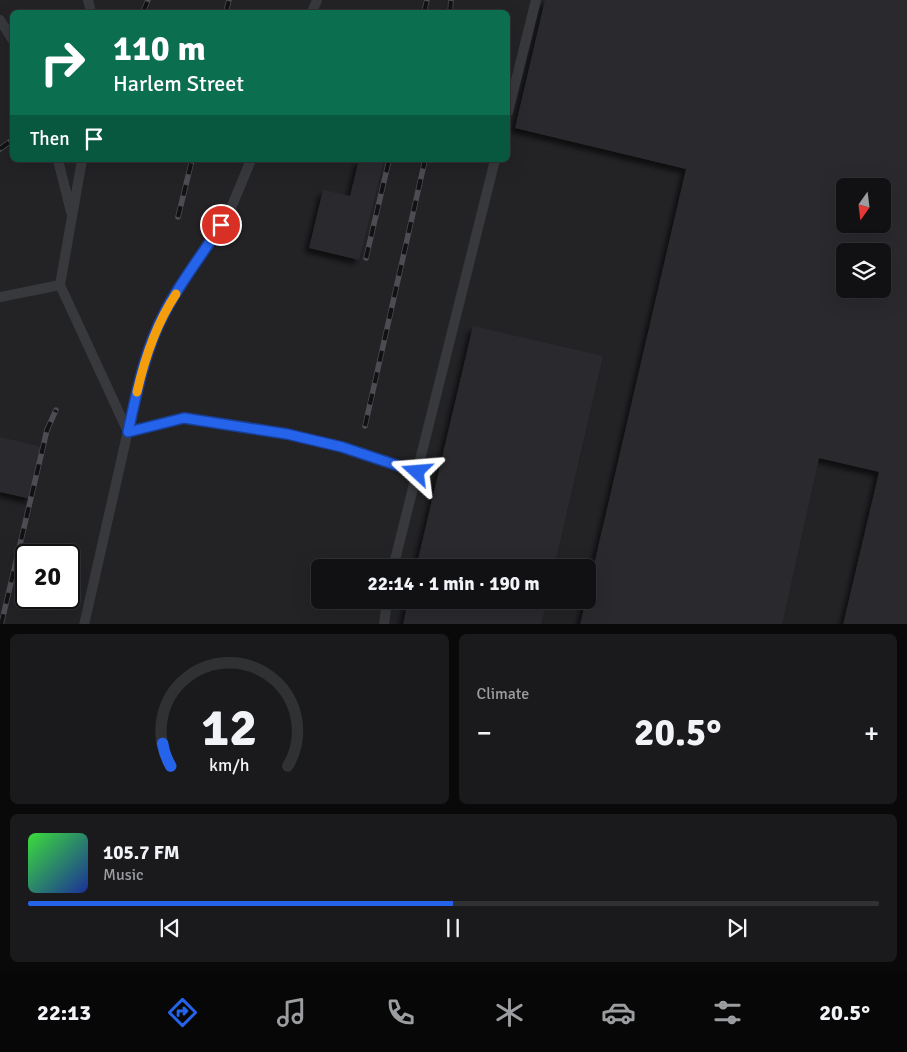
<!DOCTYPE html>
<meta charset="utf-8">
<style>
body{margin:0;font-family:Signika,sans-serif;background:#1a1a1c;color:#f1f3f6;height:100vh;display:flex;flex-direction:column;font-size:19px;white-space:nowrap}
*{box-sizing:border-box;margin:0}
p{font-size:16px;color:#9c9da0}
.icon{flex:none;width:28px;height:28px;fill:none;stroke:currentColor;stroke-width:2;stroke-linecap:round;stroke-linejoin:round}
.map{position:relative;height:624px;overflow:hidden}
.details{display:flex;flex-direction:column;gap:10px;padding:10px;background:#09090a;flex:1}
.details>*{flex:none}
.top-card{position:absolute;left:10px;top:10px;width:500px;height:152px;border-radius:8px;box-shadow:0 5px 20px #0002,0 0 0 1px #303133;background:#0b6e4f;color:#fff;overflow:hidden}
.needle{width:32px;rotate:194deg}
.controls{position:absolute;left:836px;top:178px;display:grid;gap:10px}
.controls a{display:grid;place-items:center;width:55px;height:55px;border-radius:8px;background:#111113;box-shadow:0 5px 20px #0002,0 0 0 1px #303133;font-size:25px}
.speed{position:absolute;left:15px;top:544px;display:flex;gap:10px;font-size:25px;font-weight:700;text-align:center}
.speed>*{display:grid;place-content:center;width:65px;height:65px;border-radius:50%;background:#111113;box-shadow:0 5px 20px #0002,0 0 0 1px #303133;line-height:1}
.speed .limit{border:2px solid #111;border-radius:8px;background:#fff;color:#111}
.pin{position:absolute;display:grid;place-items:center;width:42px;height:42px;color:#fff;margin:-21px;border:2px solid #fff;border-radius:50%;box-shadow:0 1px 5px #0007}
.me{position:absolute;width:55px;margin:-28px;rotate:289deg;stroke-linejoin:round;filter:drop-shadow(0 0 4px #0008)}
.turn{display:flex;align-items:center;gap:18px;height:105px;padding:0 20px;font-size:22px}
.turn .icon{width:65px;height:65px;stroke-width:2.5}
.turn b{display:block;font-size:35px;line-height:42px}
.then{display:flex;align-items:center;height:48px;padding:0 20px;background:#0003;gap:10px;font-size:19px}
.big{font-size:38px;font-weight:700;line-height:1.1}
.details .tile{flex:1;display:flex;flex-direction:column;justify-content:center;gap:8px;min-width:0;padding:0 18px;border-radius:8px;background:#1a1a1c}
.details .dial{align-items:center;gap:0}
.dial svg{height:130px;overflow:visible;fill:none;stroke:#303133;stroke-width:7;stroke-linecap:round;text-anchor:middle}
.dial text{fill:#f1f3f6;stroke:none}
.song{display:flex;align-items:center;gap:15px}
.cover{width:60px;height:60px;border-radius:8px;background:linear-gradient(135deg,hsl(120 70% 55%),hsl(230 70% 35%))}
.played{height:5px;border-radius:2px;background:linear-gradient(90deg,#2563eb 50%,#303133 50%)}
.keys{display:flex;justify-content:space-around;direction:ltr}
.heat{display:flex;justify-content:space-between;align-items:center;font-size:28px;direction:ltr}
.details .tiles{flex:1;display:grid;gap:10px;grid-template-columns:1fr 1fr}
.tile:last-child{grid-column:span 2}
.trip{position:absolute;left:311px;top:559px;width:285px;height:50px;border-radius:8px;background:#111113;box-shadow:0 5px 20px #0002,0 0 0 1px #303133;font-weight:700;line-height:50px;text-align:center}
.menu{display:flex;height:80px;justify-content:space-around;align-items:center;background:#070708;color:#9c9da0}
.menu .icon{width:35px;height:35px}
.menu .on{color:#2563eb}
.menu b{font-size:22px;color:#f1f3f6}
.map>svg:first-child{display:block}
.built{fill:#232326;fill-rule:evenodd}
.building{fill:#2a2a2d;fill-rule:evenodd;filter:url(#shadow)}
.lines{fill:none;stroke-linecap:round;stroke-linejoin:round}
.lane{stroke:#38393d;stroke-width:10}
.rail-casing{stroke:#4b4d52;stroke-width:5.5}
.rail{stroke:#121214;stroke-width:4;stroke-dasharray:11;stroke-linecap:butt}
.route-casing{stroke:#184099;stroke-width:12}
.route{stroke:#2563eb;stroke-width:9}
.slow{stroke:#f59e0b;stroke-width:9}
</style>
<div class="map">
<svg width="907" height="625" viewBox="0 0 907 625">
<defs>
<filter id="shadow"><feDropShadow dx="-4.5" dy="4.5" stdDeviation="2.5" flood-color="#0009"/></filter>
</defs>
<rect width="100%" height="100%" fill="#171719"/>
<path class="built" d="M0 0H907V624H0ZM12 12H508V160H12ZM845 186H882V224H845ZM845 251H882V289H845ZM26 555H69V598H26ZM320 568H588V600H320Z"/>
<g class="building">
<path d="M545 0H907V625H843L879 472 819 458 782 625H580L686 169 515 128ZM845 186H882V224H845ZM845 251H882V289H845Z"/>
<polygon points="359,160 384,160 359,260 309,248 323,190 350,196"/>
<polygon points="473,326 603,356 554,568 416,568"/>
<polygon points="0,437 42,447 31,499 0,492"/>
<polygon points="408,600 547,600 541,625 403,625"/>
</g>
<g class="lines">
<g class="lane">
<polyline points="88,0 91,12"/>
<polyline points="312,12 317,0"/>
<polyline points="0,20 12,39"/>
<polyline points="508,112 536,0"/>
<polyline points="58,160 71,212"/>
<polyline points="82,160 60,285 128,432 184,418 287,434 342,447 417,472"/>
<polyline points="0,297 60,285"/>
<polyline points="393,568 495,160"/>
<polyline points="84,625 141,373 150,344 165,311 231,208 251,160"/>
<polyline points="384,625 387,600"/>
</g>
<g class="rail-casing">
<g id="rail">
<polyline points="143,12 148,0"/>
<polyline points="226,12 229,0"/>
<polyline points="424,12 427,0"/>
<polyline points="450,12 451,0"/>
<polyline points="0,149 12,140"/>
<polyline points="178,217 192,160"/>
<polyline points="366,258 389,160"/>
<polyline points="365,426 425,160"/>
<polyline points="1,625 47,430 56,410"/>
</g>
</g>
<use href="#rail" class="rail"/>
</g>
<g class="lines">
<g class="route-casing">
<path id="route" d="M221 225C203 254 180 282 165 312 145 349 137 391 128 432L184 418 287 434 342 447 417 472"/>
</g>
<use href="#route" class="route"/>
<path class="slow" d="M137 392C145 357 156 324 176 294"/>
</g>
</svg>
<div class="controls">
<a><svg class="needle" viewBox="-14 -14 28 28"><path d="M0-13l5 13h-10z" fill="#e53935"/><path d="M0 13l5-13h-10z" fill="#9c9da0"/></svg></a>
<a><svg class="icon" aria-label="layers" viewBox="0 0 24 24"><path d="M12 4l9 5-9 5-9-5zM3 14l9 5 9-5"/></svg></a>
</div>
<div class="speed"><div class="limit">20</div></div>
<div class="pin" style="left:221px;top:225px;background:#d93025"><svg class="icon" aria-label="arrive" viewBox="0 0 24 24"><path d="M6 21V4h12l-3 4 3 4H6"/></svg></div>
<svg class="me" style="left:417px;top:472px" viewBox="-20 -20 40 40"><path d="M0-17L14 15 0 8-14 15z" fill="#2563eb" stroke="#fff" stroke-width="4"/></svg>
<div class="trip">22:14 · 1 min · 190 m</div>
<div class="top-card">
<div class="turn"><svg class="icon" aria-label="right" viewBox="0 0 24 24"><path d="M7 20v-9h11M14 6l5 5-5 5"/></svg><div><b>110 m</b>Harlem Street</div></div>
<div class="then">Then<svg class="icon" aria-label="arrive" viewBox="0 0 24 24"><path d="M6 21V4h12l-3 4 3 4H6"/></svg></div>
</div>
</div>
<section class="details">
<div class="tiles">
<div class="tile dial"><svg viewBox="0 0 100 80">
<path d="M14 69A42 42 0 1 1 86 69"/>
<path d="M14 69A42 42 0 0 1 9 55" stroke="#2563eb"/>
<text x="50" y="56" font-size="32" font-weight="700">12</text>
<text x="50" y="72" font-size="11">km/h</text>
</svg></div>
<div class="tile"><p>Climate</p>
<div class="heat"><a>−</a><b class="big">20.5°</b><a>+</a></div>
</div>
<div class="tile">
<div class="song"><i class="cover"></i><div><b>105.7 FM</b><p>Music</p></div></div>
<div class="played"></div>
<div class="keys"><svg class="icon" aria-label="previous" viewBox="0 0 24 24"><path d="M18 5L8 12l10 7zM5 5v14"/></svg><svg class="icon" aria-label="pause" viewBox="0 0 24 24"><path d="M8 5v14M16 5v14"/></svg><svg class="icon" aria-label="next" viewBox="0 0 24 24"><path d="M6 5l10 7-10 7zM19 5v14"/></svg></div>
</div>
</div>
</section>
<nav class="menu">
<b>22:13</b>
<svg class="icon on" aria-label="directions" viewBox="0 0 24 24"><path d="M12 3l9 9-9 9-9-9zM9 14v-3h6M13 9l2 2-2 2"/></svg>
<svg class="icon" aria-label="music" viewBox="0 0 24 24"><path d="M9 18V5l10-2v13"/><circle cx="6" cy="18" r="3"/><circle cx="16" cy="16" r="3"/></svg>
<svg class="icon" aria-label="phone" viewBox="0 0 24 24"><path d="M5 4h4l2 5-3 2q2 4 5 5l2-3 5 2v4C11 20 4 13 5 4z"/></svg>
<svg class="icon" aria-label="climate" viewBox="0 0 24 24"><path d="M12 3v18M4 7l16 10M4 17L20 7"/></svg>
<svg class="icon" aria-label="car" viewBox="0 0 24 24"><path d="M5 17H2v-5l4-1 3-4h7l3 4 3 1v5h-3M9 17h6M6 11h13"/><circle cx="7" cy="17" r="2"/><circle cx="17" cy="17" r="2"/></svg>
<svg class="icon" aria-label="filters" viewBox="0 0 24 24"><path d="M4 7h16M4 17h16"/><circle cx="9" cy="7" r="2"/><circle cx="15" cy="17" r="2"/></svg>
<b>20.5°</b>
</nav>
